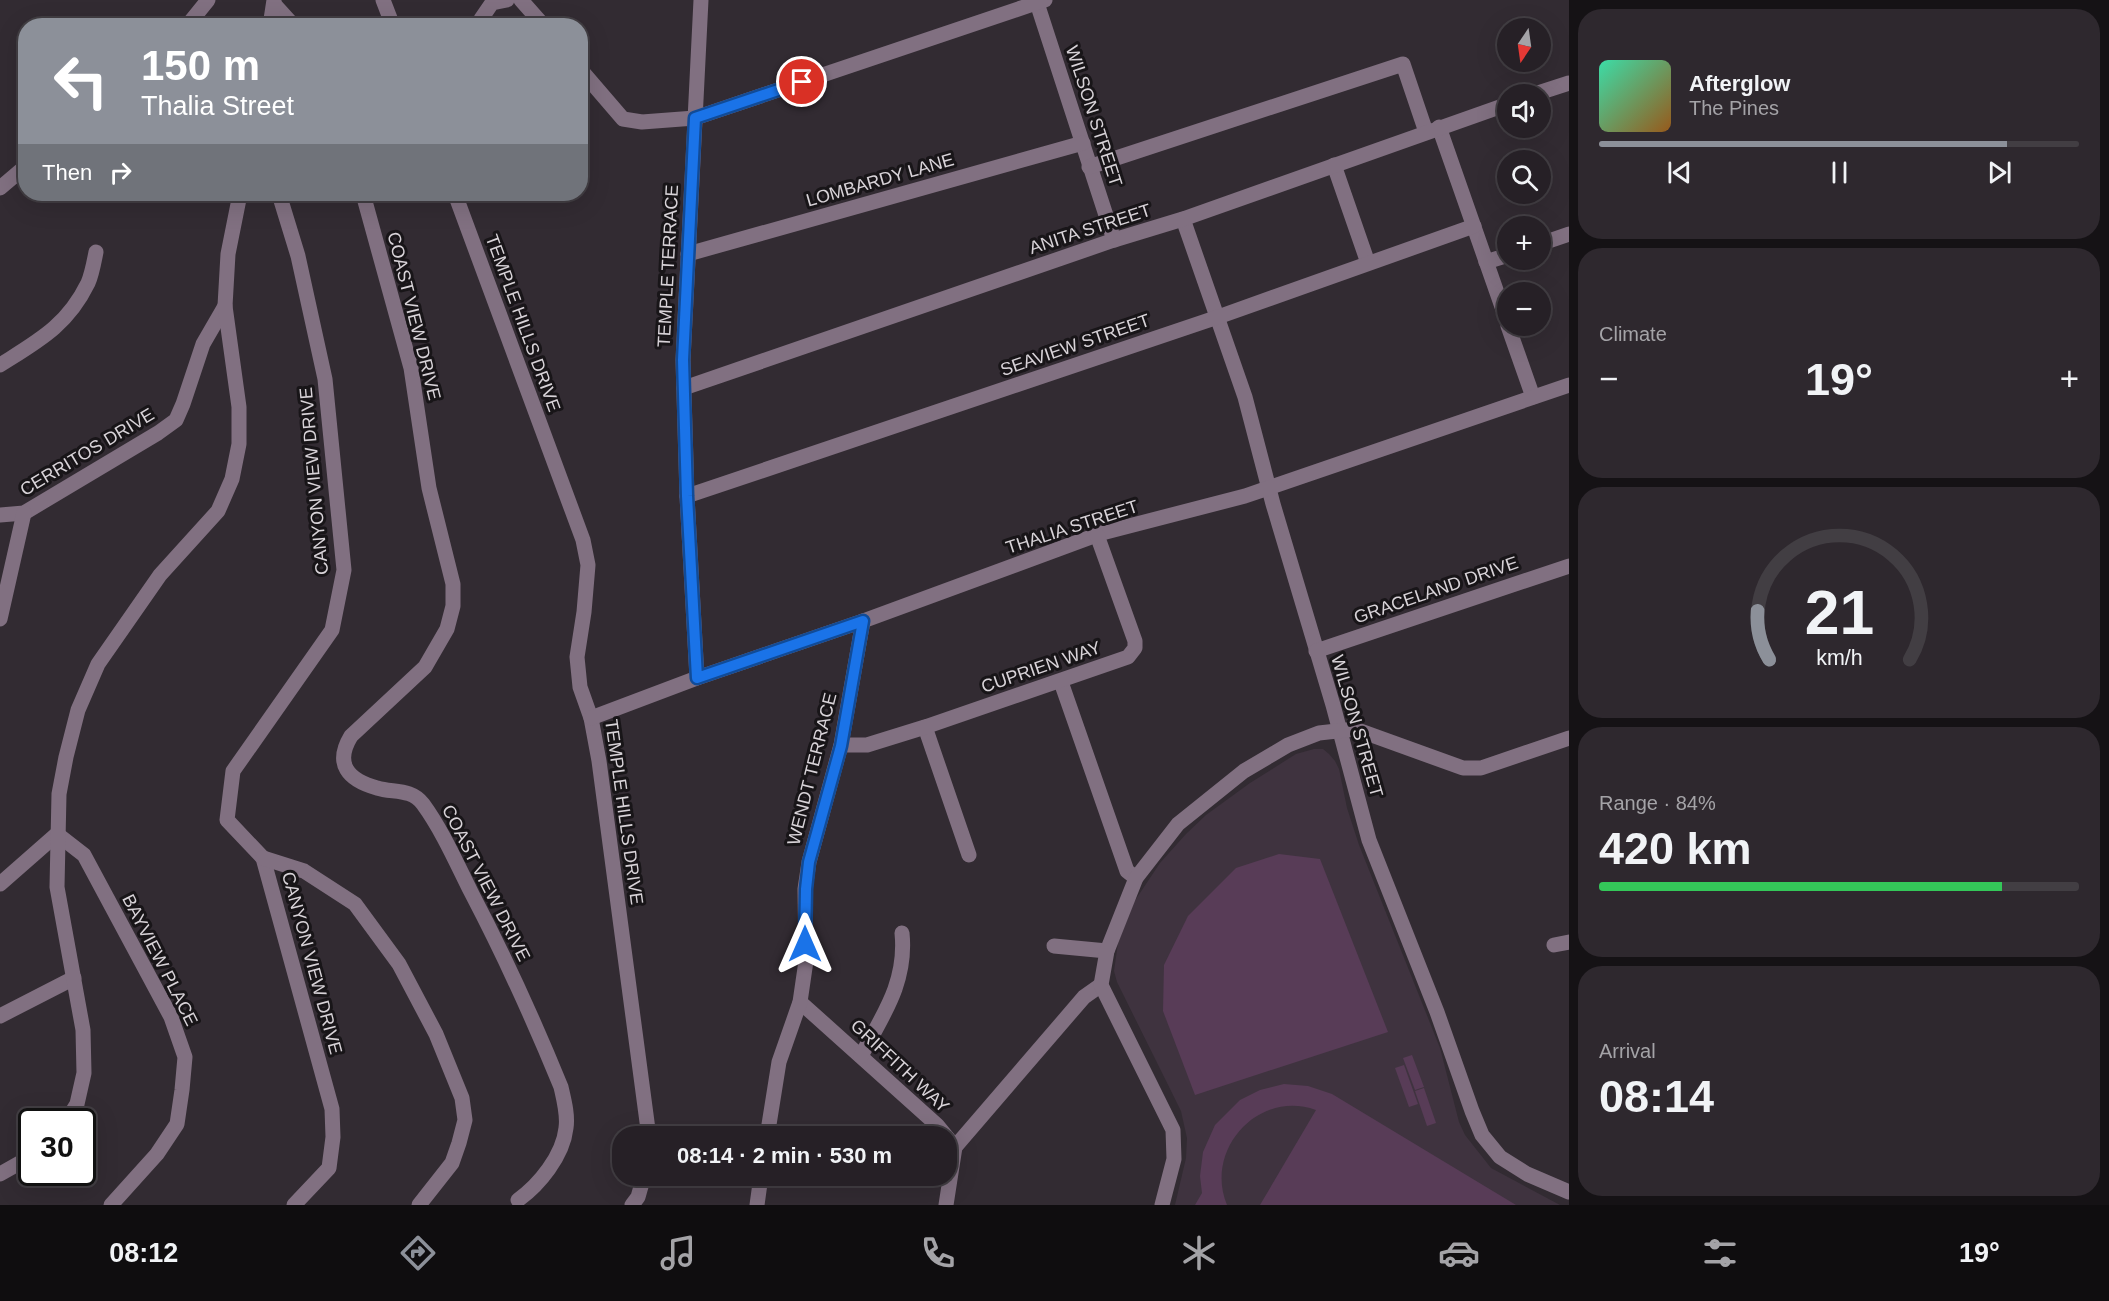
<!DOCTYPE html>
<meta charset="utf-8">
<style>
body{margin:0;font-family:Helvetica,sans-serif;background:#2e282e;color:#f1f3f6;height:100vh;display:flex;flex-direction:column;font-size:22px;white-space:nowrap}
*{box-sizing:border-box;margin:0}
p{font-size:20px;color:#a4a3a7}
.icon{flex:none;width:33px;height:33px;fill:none;stroke:currentColor;stroke-width:2;stroke-linecap:round;stroke-linejoin:round}
.map{position:relative;flex:1;overflow:hidden}
.side{display:flex;flex-direction:column;gap:9px;padding:9px;background:#151215;width:540px}
.side>*{flex:none}
.top-card{position:absolute;left:18px;top:18px;width:570px;height:183px;border-radius:24px;box-shadow:0 6px 24px #0002,0 0 0 2px #423e43;background:#8c9099;color:#fff;overflow:hidden}
.needle{width:39px;rotate:193deg}
.buttons{position:absolute;left:1497px;top:18px;display:grid;gap:12px}
.buttons a{display:grid;place-items:center;width:54px;height:54px;border-radius:50%;background:#262026;box-shadow:0 6px 24px #0002,0 0 0 2px #423e43;font-size:30px}
.speed{position:absolute;left:18px;top:1108px;display:flex;gap:12px;font-size:30px;font-weight:700;text-align:center}
.speed>*{display:grid;place-content:center;width:78px;height:78px;border-radius:50%;background:#262026;box-shadow:0 6px 24px #0002,0 0 0 2px #423e43;line-height:1}
.speed .limit{border:3px solid #111;border-radius:9px;background:#fff;color:#111}
.pin{position:absolute;display:grid;place-items:center;width:51px;height:51px;color:#fff;margin:-26px;border:3px solid #fff;border-radius:50%;box-shadow:0 2px 6px #0007}
.me{position:absolute;width:66px;margin:-33px;rotate:0deg;stroke-linejoin:round;filter:drop-shadow(0 0 4px #0008)}
.turn{display:flex;align-items:center;gap:21px;height:126px;padding:0 24px;font-size:27px}
.turn .icon{width:78px;height:78px;stroke-width:2.5}
.turn b{display:block;font-size:42px;line-height:51px}
.then{display:flex;align-items:center;height:57px;padding:0 24px;background:#0003;gap:12px;font-size:22px}
.big{font-size:45px;font-weight:600;line-height:1.1}
.side .card{flex:1;display:flex;flex-direction:column;justify-content:center;gap:9px;min-width:0;padding:0 21px;border-radius:24px;background:#2e282e}
.side .dial{align-items:center;gap:0}
.dial svg{height:156px;overflow:visible;fill:none;stroke:#423e43;stroke-width:7;stroke-linecap:round;text-anchor:middle}
.dial text{fill:#f1f3f6;stroke:none}
.song{display:flex;align-items:center;gap:18px}
.cover{width:72px;height:72px;border-radius:9px;background:linear-gradient(135deg,hsl(160 70% 55%),hsl(30 70% 35%))}
.played{height:6px;border-radius:3px;background:linear-gradient(90deg,#8c9099 85%,#423e43 85%)}
.keys{display:flex;justify-content:space-around;direction:ltr}
.heat{display:flex;justify-content:space-between;align-items:center;font-size:33px;direction:ltr}
.charge{height:9px;border-radius:4px;background:linear-gradient(90deg,#34c759 84%,#423e43 0)}
.trip{position:absolute;left:612px;top:1126px;width:345px;height:60px;border-radius:24px;background:#262026;box-shadow:0 6px 24px #0002,0 0 0 2px #423e43;font-weight:600;line-height:60px;text-align:center}
.tab-bar{display:flex;height:96px;justify-content:space-around;align-items:center;background:#0f0d0f;color:#a4a3a7}
.tab-bar .icon{width:42px;height:42px}
.tab-bar .on{color:#8c9099}
.tab-bar b{font-size:27px;color:#f1f3f6}
main{display:flex;flex:1;min-height:0}
.map>svg:first-child{display:block}
.built{fill:#3f333f}
.pitch{fill:#583c57}
.lines{fill:none;stroke-linecap:round;stroke-linejoin:round}
.minor{stroke:#817081;stroke-width:15}
.route-casing{stroke:#114b97;stroke-width:15}
.route{stroke:#1a73e8;stroke-width:10}
.labels{text-anchor:middle;dominant-baseline:central;stroke-width:6;stroke-linejoin:round;paint-order:stroke}
.street-label{font-size:18px;fill:#d8d3d8;stroke:#181518}
</style>
<main>
<div class="map">
<svg width="1569" height="1205" viewBox="0 0 1569 1205">
<rect width="100%" height="100%" fill="#322b32"/>
<polygon class="built" points="1314,749 1323,749 1329,754 1335,761 1339,769 1347,808 1359,845 1440,1048 1459,1122 1465,1135 1491,1168 1560,1205 1175,1205 1186,1158 1187,1138 1181,1111 1117,982 1114,971 1118,943 1134,902 1160,863 1186,834 1206,815 1250,783 1296,754"/>
<g class="pitch">
<polygon points="1279,854 1320,859 1388,1032 1195,1095 1163,1011 1164,965 1188,916 1236,868"/>
<polygon points="1412,1055 1424,1087 1415,1090 1403,1058"/>
<polygon points="1404,1065 1418,1104 1409,1107 1395,1068"/>
<path d="M1284 1084 1308 1086 1332 1094 1516 1205H1260L1316 1110C1258 1089 1204 1150 1227 1205H1195L1202 1193 1200 1176 1203 1152 1215 1125 1240 1100 1260 1090Z"/>
<polygon points="1424,1088 1436,1123 1427,1126 1415,1091"/>
</g>
<g class="lines">
<g class="minor">
<polyline points="383,0 393,26"/>
<polyline points="521,0 544,26"/>
<polyline points="1037,3 1114,240"/>
<polyline points="274,4 294,26"/>
<polyline points="187,26 208,0"/>
<polyline points="270,26 274,0"/>
<polyline points="483,26 481,19 492,3 507,0"/>
<polyline points="580,69 623,119 642,122 695,118 1045,0"/>
<polyline points="1535,94 1569,83"/>
<polyline points="1439,127 1508,324"/>
<polyline points="1334,165 1368,263"/>
<polyline points="1089,167 1403,64 1426,132"/>
<polyline points="0,188 26,166"/>
<polyline points="279,194 298,256 325,379 344,570 332,630 233,771 227,820 263,858 332,1109 333,1137 329,1168 294,1205"/>
<path d="M363 194 411 368 429 488 453 584V606L447 629 425 667 351 736C334 764 348 780 377 788 393 793 411 788 423 804 442 830 456 862 471 892 504 955 534 1021 561 1087 564 1100 568 1115 566 1128 563 1156 539 1185 518 1200"/>
<polyline points="455,194 583,540 588,565 584,612 577,657 580,687 591,718 599,761 649,1137"/>
<polyline points="1183,219 1245,397 1273,504 1333,705 1369,840 1437,1012 1472,1111 1482,1135 1500,1157 1527,1174 1569,1192"/>
<polyline points="1540,244 1569,234"/>
<polyline points="688,254 1083,143"/>
<polyline points="1486,262 1508,255"/>
<polyline points="1508,326 1533,397"/>
<path d="M0 365C38 341 67 326 88 283 92 274 94 262 96 252"/>
<polyline points="684,388 1114,240 1183,219 1508,104"/>
<polyline points="687,496 1218,317 1474,226"/>
<polyline points="0,515 24,513 158,433 176,420 183,404 203,344 225,306"/>
<polyline points="0,619 24,513"/>
<polyline points="1316,651 1569,566"/>
<polyline points="697,678 687,496 683,360 701,0"/>
<polyline points="1061,682 1127,871 1136,878"/>
<polyline points="591,718 697,678 863,621 1102,533 1245,496 1569,385"/>
<polyline points="925,727 969,855"/>
<polyline points="841,745 867,745 925,727 1128,657 1135,648 1135,641 1097,535"/>
<polyline points="263,858 304,871 355,904 399,964 436,1034 462,1098 465,1120 459,1143 452,1163 419,1205"/>
<polyline points="0,884 57,834 84,855 171,1017 185,1057 182,1090 177,1124 157,1154 111,1205"/>
<polyline points="1554,945 1569,942"/>
<polyline points="1054,946 1107,951"/>
<polyline points="800,1002 937,1125 955,1147 946,1205"/>
<polyline points="0,1016 74,978"/>
<path d="M861 1056C883 1015 907 982 902 933"/>
<polyline points="66,1122 77,1104 84,1073 83,1030 57,887 59,794 66,757 78,710 98,664 160,575 218,511 232,479 239,444 239,407 225,306 228,254 240,194"/>
<polyline points="767,1137 779,1062 800,1002 806,961 805,889 809,862 841,745 863,621"/>
<polyline points="955,1147 1084,997 1101,985"/>
<polyline points="0,1174 32,1156"/>
<polyline points="632,1205 638,1197 644,1176"/>
<polyline points="757,1205 761,1176"/>
<polyline points="1162,1205 1174,1159 1173,1130 1101,985 1107,951 1136,878 1178,824 1244,771 1288,745 1319,733 1355,729 1463,768 1481,768 1569,738"/>
</g>
</g>
<g class="lines">
<g class="route-casing">
<polyline id="route" points="802,82 695,118 683,360 687,496 697,678 863,621 841,746 809,862 806,889 805,944"/>
</g>
<use href="#route" class="route"/>
</g>
<g class="labels">
<g class="street-label">
<text transform="translate(1094 116) rotate(72)">WILSON STREET</text>
<text transform="translate(880 180) rotate(-16)">LOMBARDY LANE</text>
<text transform="translate(1090 229) rotate(-18)">ANITA STREET</text>
<text transform="translate(668 266) rotate(-87)">TEMPLE TERRACE</text>
<text transform="translate(414 316) rotate(76)">COAST VIEW DRIVE</text>
<text transform="translate(523 323) rotate(70)">TEMPLE HILLS DRIVE</text>
<text transform="translate(1075 345) rotate(-19)">SEAVIEW STREET</text>
<text transform="translate(87 452) rotate(-31)">CERRITOS DRIVE</text>
<text transform="translate(314 481) rotate(-95)">CANYON VIEW DRIVE</text>
<text transform="translate(1072 527) rotate(-18)">THALIA STREET</text>
<text transform="translate(1436 590) rotate(-19)">GRACELAND DRIVE</text>
<text transform="translate(1041 667) rotate(-19)">CUPRIEN WAY</text>
<text transform="translate(1357 726) rotate(74)">WILSON STREET</text>
<text transform="translate(812 769) rotate(-76)">WENDT TERRACE</text>
<text transform="translate(624 812) rotate(82)">TEMPLE HILLS DRIVE</text>
<text transform="translate(486 883) rotate(63)">COAST VIEW DRIVE</text>
<text transform="translate(160 960) rotate(63)">BAYVIEW PLACE</text>
<text transform="translate(312 963) rotate(75)">CANYON VIEW DRIVE</text>
<text transform="translate(900 1066) rotate(43)">GRIFFITH WAY</text>
</g>
</g>
</svg>
<div class="buttons">
<a><svg class="needle" viewBox="-14 -14 28 28"><path d="M0-13l5 13h-10z" fill="#e53935"/><path d="M0 13l5-13h-10z" fill="#a4a3a7"/></svg></a>
<a><svg class="icon" aria-label="sound" viewBox="0 0 24 24"><path d="M4 9h4l5-4v14l-5-4H4zM17 9q2 3 0 6"/></svg></a>
<a><svg class="icon" aria-label="search" viewBox="0 0 24 24"><circle cx="10" cy="10" r="6"/><path d="M15 15l6 6"/></svg></a>
<a>+</a>
<a>−</a>
</div>
<div class="speed"><div class="limit">30</div></div>
<div class="pin" style="left:802px;top:82px;background:#d93025"><svg class="icon" aria-label="arrive" viewBox="0 0 24 24"><path d="M6 21V4h12l-3 4 3 4H6"/></svg></div>
<svg class="me" style="left:805px;top:944px" viewBox="-20 -20 40 40"><path d="M0-17L14 15 0 8-14 15z" fill="#1a73e8" stroke="#fff" stroke-width="4"/></svg>
<div class="trip">08:14 · 2 min · 530 m</div>
<div class="top-card">
<div class="turn"><svg class="icon" aria-label="left" viewBox="0 0 24 24"><path d="M17 20v-9H6M10 6l-5 5 5 5"/></svg><div><b>150 m</b>Thalia Street</div></div>
<div class="then">Then<svg class="icon" aria-label="right" viewBox="0 0 24 24"><path d="M7 20v-9h11M14 6l5 5-5 5"/></svg></div>
</div>
</div>
<section class="side">
<div class="card">
<div class="song"><i class="cover"></i><div><b>Afterglow</b><p>The Pines</p></div></div>
<div class="played"></div>
<div class="keys"><svg class="icon" aria-label="previous" viewBox="0 0 24 24"><path d="M18 5L8 12l10 7zM5 5v14"/></svg><svg class="icon" aria-label="pause" viewBox="0 0 24 24"><path d="M8 5v14M16 5v14"/></svg><svg class="icon" aria-label="next" viewBox="0 0 24 24"><path d="M6 5l10 7-10 7zM19 5v14"/></svg></div>
</div>
<div class="card"><p>Climate</p>
<div class="heat"><a>−</a><b class="big">19°</b><a>+</a></div>
</div>
<div class="card dial"><svg viewBox="0 0 100 80">
<path d="M14 69A42 42 0 1 1 86 69"/>
<path d="M14 69A42 42 0 0 1 8 44" stroke="#8c9099"/>
<text x="50" y="56" font-size="32" font-weight="700">21</text>
<text x="50" y="72" font-size="11">km/h</text>
</svg></div>
<div class="card"><p>Range · 84%</p><b class="big">420 km</b><div class="charge"></div></div>
<div class="card"><p>Arrival</p><b class="big">08:14</b></div>
</section>
</main>
<nav class="tab-bar">
<b>08:12</b>
<svg class="icon on" aria-label="directions" viewBox="0 0 24 24"><path d="M12 3l9 9-9 9-9-9zM9 14v-3h6M13 9l2 2-2 2"/></svg>
<svg class="icon" aria-label="music" viewBox="0 0 24 24"><path d="M9 18V5l10-2v13"/><circle cx="6" cy="18" r="3"/><circle cx="16" cy="16" r="3"/></svg>
<svg class="icon" aria-label="phone" viewBox="0 0 24 24"><path d="M5 4h4l2 5-3 2q2 4 5 5l2-3 5 2v4C11 20 4 13 5 4z"/></svg>
<svg class="icon" aria-label="climate" viewBox="0 0 24 24"><path d="M12 3v18M4 7l16 10M4 17L20 7"/></svg>
<svg class="icon" aria-label="car" viewBox="0 0 24 24"><path d="M5 17H2v-5l4-1 3-4h7l3 4 3 1v5h-3M9 17h6M6 11h13"/><circle cx="7" cy="17" r="2"/><circle cx="17" cy="17" r="2"/></svg>
<svg class="icon" aria-label="filters" viewBox="0 0 24 24"><path d="M4 7h16M4 17h16"/><circle cx="9" cy="7" r="2"/><circle cx="15" cy="17" r="2"/></svg>
<b>19°</b>
</nav>
